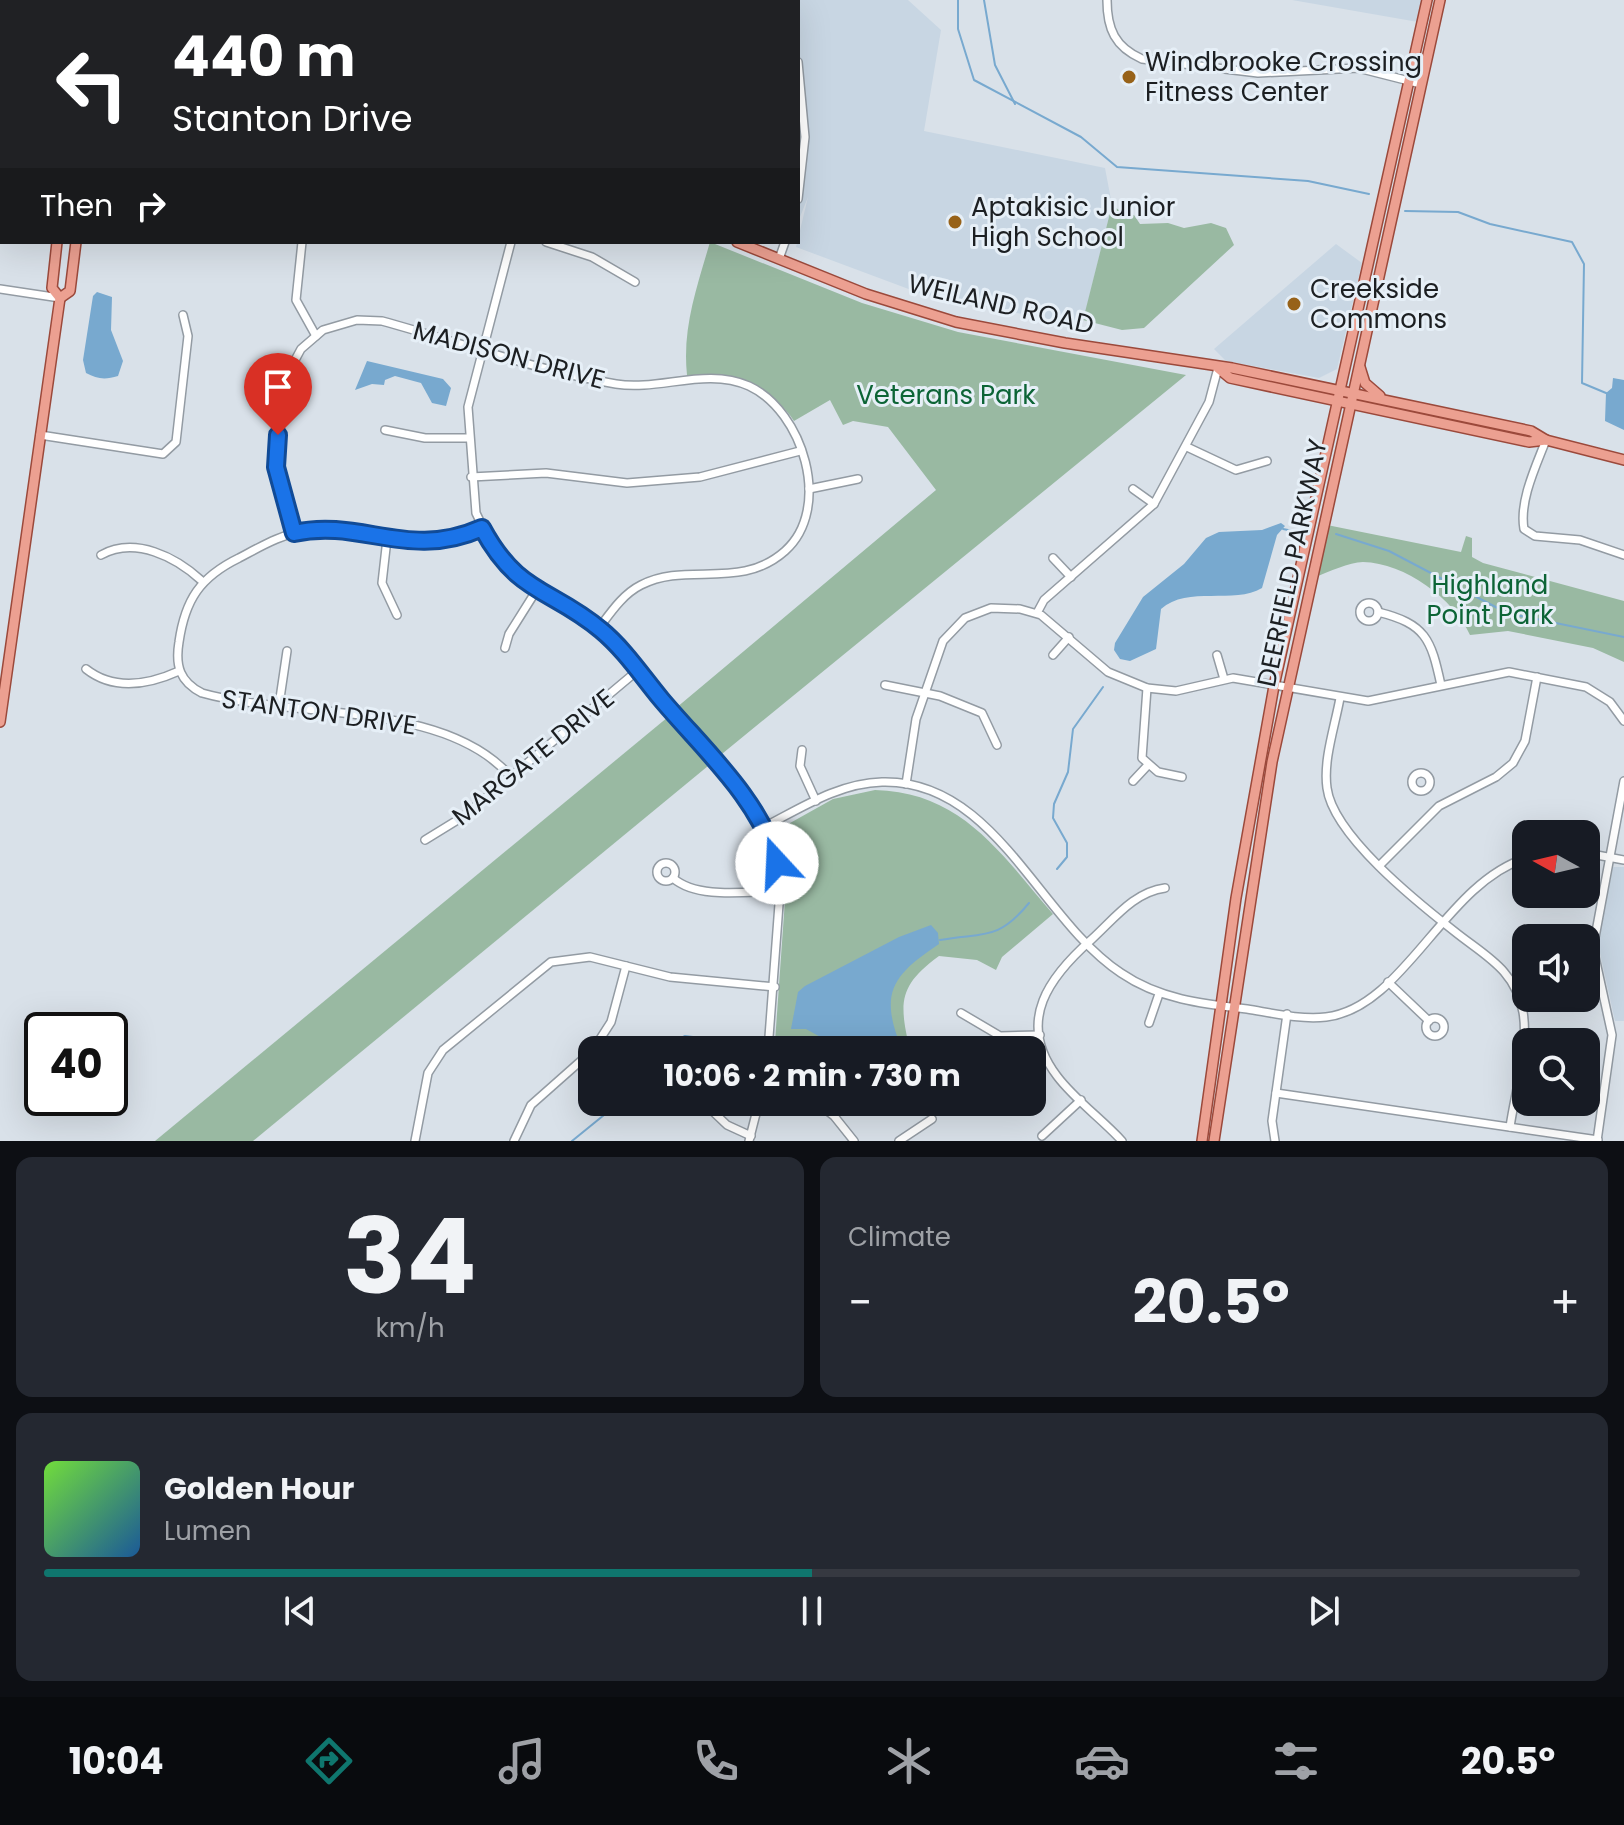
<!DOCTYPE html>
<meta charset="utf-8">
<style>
body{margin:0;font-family:Poppins,sans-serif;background:#242831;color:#f1f3f6;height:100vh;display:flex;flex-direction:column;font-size:30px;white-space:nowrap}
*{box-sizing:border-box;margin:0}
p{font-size:26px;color:#9ea1a6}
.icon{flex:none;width:44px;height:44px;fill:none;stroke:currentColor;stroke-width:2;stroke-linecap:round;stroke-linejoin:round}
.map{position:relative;height:1141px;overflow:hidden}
.details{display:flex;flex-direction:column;gap:16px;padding:16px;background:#0d0f14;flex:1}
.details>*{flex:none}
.top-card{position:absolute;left:0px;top:0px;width:800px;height:244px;box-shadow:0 8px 32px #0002;background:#202124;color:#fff;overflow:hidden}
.needle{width:52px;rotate:278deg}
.fabs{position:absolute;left:1512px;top:820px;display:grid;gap:16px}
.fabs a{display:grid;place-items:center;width:88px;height:88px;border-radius:16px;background:#171b24;box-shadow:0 8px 32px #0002;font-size:40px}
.speed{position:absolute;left:24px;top:1012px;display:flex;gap:16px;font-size:40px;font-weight:700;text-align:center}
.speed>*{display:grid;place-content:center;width:104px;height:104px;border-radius:50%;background:#171b24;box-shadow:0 8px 32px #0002;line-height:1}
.speed .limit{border:4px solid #111;border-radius:12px;background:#fff;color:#111}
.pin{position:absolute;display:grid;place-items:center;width:68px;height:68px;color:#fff;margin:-82px -34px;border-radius:50% 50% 50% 0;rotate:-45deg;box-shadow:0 0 8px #0007}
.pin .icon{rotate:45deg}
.me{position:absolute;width:88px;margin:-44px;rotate:340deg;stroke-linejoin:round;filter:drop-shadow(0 0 6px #0008)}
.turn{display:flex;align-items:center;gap:28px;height:168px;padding:0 40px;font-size:36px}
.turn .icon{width:104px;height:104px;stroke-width:2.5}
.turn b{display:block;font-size:56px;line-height:68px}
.then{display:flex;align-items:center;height:76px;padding:0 40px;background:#0003;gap:16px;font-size:30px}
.big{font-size:60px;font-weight:700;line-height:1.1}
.details .card{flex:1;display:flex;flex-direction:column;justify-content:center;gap:12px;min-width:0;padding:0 28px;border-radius:16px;background:#242831}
.details .dial{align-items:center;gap:0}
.dial b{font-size:104px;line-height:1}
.song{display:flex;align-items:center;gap:24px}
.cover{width:96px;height:96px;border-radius:12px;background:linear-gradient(135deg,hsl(100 70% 55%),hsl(210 70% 35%))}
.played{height:8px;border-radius:4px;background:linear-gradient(90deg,#0f766e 50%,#363941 50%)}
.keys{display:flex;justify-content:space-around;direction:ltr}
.heat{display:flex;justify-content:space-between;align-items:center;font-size:44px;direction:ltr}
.details .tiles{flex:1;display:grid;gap:16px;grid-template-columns:1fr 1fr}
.card:last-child{grid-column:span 2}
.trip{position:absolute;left:578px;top:1036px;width:468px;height:80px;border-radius:16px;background:#171b24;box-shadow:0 8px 32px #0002;font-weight:700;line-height:80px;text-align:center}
.dock{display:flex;height:128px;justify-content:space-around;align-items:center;background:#090b0e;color:#9ea1a6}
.dock .icon{width:56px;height:56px}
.dock .current{color:#0f766e}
.dock b{font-size:36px;color:#f1f3f6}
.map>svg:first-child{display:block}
.built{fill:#c8d6e3}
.green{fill:#99b9a2}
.water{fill:#78a9cf}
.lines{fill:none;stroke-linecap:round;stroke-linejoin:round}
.stream{stroke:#78a9cf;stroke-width:2}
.minor-casing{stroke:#939ba3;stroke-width:10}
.major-casing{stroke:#9b493b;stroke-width:12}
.minor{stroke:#fff;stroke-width:7}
.major{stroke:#eca091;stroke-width:9}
.rail{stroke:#3f4347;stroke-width:2;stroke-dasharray:4 8;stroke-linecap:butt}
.route-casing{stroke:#114b97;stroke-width:20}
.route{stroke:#1a73e8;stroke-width:14}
.poi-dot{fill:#976219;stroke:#e6eff7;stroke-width:3}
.labels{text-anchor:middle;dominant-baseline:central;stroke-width:6;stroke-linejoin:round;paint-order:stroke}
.poi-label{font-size:26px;fill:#1c1f22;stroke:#e6eff7;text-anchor:start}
.street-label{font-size:26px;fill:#1c1f22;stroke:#e6eff7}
.park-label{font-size:26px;fill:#0c6436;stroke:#e6eff7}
</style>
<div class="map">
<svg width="1624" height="1141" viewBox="0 0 1624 1141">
<rect width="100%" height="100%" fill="#d9e1e9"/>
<g class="built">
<polygon points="387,0 908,0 941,30 924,131 1105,168 1112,205 1082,326 922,294 796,247 808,197 798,222 798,2 377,2"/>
<polygon points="1292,0 1423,0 1418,22"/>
<polygon points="1336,244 1362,263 1337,369 1319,378 1226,361 1214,349"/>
<polygon points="1613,867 1624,867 1624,1021 1615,1021 1598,944"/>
</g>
<g class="green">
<polygon points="1112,205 1123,213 1134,215 1140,224 1168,223 1184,228 1211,223 1226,228 1234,245 1144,328 1122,330 1083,320"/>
<path d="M710 242 862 303 958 332 1186 375 717 758 676 708 936 490 888 427 853 421 843 425 830 400 794 421C767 382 732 375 687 375 682 328 697 287 710 242Z"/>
<path d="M1327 525 1461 552 1466 536 1472 538V557L1483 563 1624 601V662L1593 648 1508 631 1470 635C1454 599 1405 563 1363 562 1349 562 1329 572 1315 577Z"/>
<polygon points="668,717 708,766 253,1141 155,1141"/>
<path d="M875 790C962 792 1001 854 1053 914L1002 957 996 970 977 960 939 956C898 986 899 1003 910 1050H813L775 1042 785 900 783 867 774 832 833 799Z"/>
</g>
<g class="water">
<path d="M97 292 112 297 111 330 123 361 118 376C105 380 97 379 86 373L83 360 93 296Z"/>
<polygon points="367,361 443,379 451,388 446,406 432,403 421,383 395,376 385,380 384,385 372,384 355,390"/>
<polygon points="1613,378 1624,380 1624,430 1605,421 1606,393 1612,388"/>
<path d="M1281 523 1285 526 1277 535 1262 588C1234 605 1188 585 1161 609L1156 649 1130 661 1120 659 1114 650 1115 643 1143 597 1184 564 1206 538 1219 532 1262 530Z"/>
<path d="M931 925 938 933 939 944C893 975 879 992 901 1047L899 1050H844L806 1029H791L798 992 805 986 899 937Z"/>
</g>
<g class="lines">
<g class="stream">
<polyline points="958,0 958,29 974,80 1081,137 1117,167 1308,181 1369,194"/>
<polyline points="984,0 995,65 1015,104"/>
<polyline points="1405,211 1458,212 1490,224 1572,242 1584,264 1582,383 1606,393"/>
<polyline points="1283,529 1293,531"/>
<polyline points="1336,534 1389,551 1507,613 1624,637"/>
<polyline points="1057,869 1067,857 1067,843 1053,818 1054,804 1068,772 1073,729 1103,687"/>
<path d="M940 940C983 932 997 942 1029 903"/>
<polyline points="659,1050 685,1036 748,1044"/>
<polyline points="572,1141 620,1102"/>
</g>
<g class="minor-casing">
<g id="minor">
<polyline points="103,0 112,2"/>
<path d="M1107 0C1107 29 1115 47 1142 59L1258 73 1358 68 1421 84"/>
<polyline points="214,2 217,0"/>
<polyline points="798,62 805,137 798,199"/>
<polyline points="302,242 296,300 316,336"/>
<polyline points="511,242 468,407 476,513 491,544 513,572 536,591 588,619 621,649 764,827 777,863 780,891 768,1050"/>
<polyline points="546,242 592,257 635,282"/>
<polyline points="779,259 785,242"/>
<polyline points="0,289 60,298"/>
<polyline points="385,430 425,438 468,438"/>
<polyline points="40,435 163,454 176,442 188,336 183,315"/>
<path d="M1546 440C1536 466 1519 501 1524 529L1535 536 1580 540 1624 555"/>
<polyline points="1187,447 1236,470 1267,461"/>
<polyline points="471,477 546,473 627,483 700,477 800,451"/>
<polyline points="809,489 858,479"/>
<polyline points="1133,489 1154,504"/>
<path d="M482 528C414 558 373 524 307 531 283 533 260 547 239 558 200 577 185 600 179 642 175 666 180 682 202 693 294 719 445 700 511 777"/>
<path d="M294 533 275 459 287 375 301 349 323 330 357 320 382 321C459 342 538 371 616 384 660 391 706 367 749 386 803 411 833 508 785 551 740 591 687 561 641 585 623 594 611 612 599 628"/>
<polyline points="387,539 382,583 397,615"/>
<path d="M101 555C135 536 176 557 202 581"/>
<polyline points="1053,558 1071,577"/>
<circle cx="1369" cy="612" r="9"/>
<path d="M1378 612C1426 624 1431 639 1441 685"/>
<polyline points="1037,613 1044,600 1154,504 1209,402 1218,368"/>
<polyline points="505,648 509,634 536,591"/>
<polyline points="1053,655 1069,637"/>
<polyline points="1217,655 1224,679"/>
<path d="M86 669C114 691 148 685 179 671"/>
<polyline points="885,685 940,696 982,713 997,745"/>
<polyline points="1147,688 1142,758 1158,772 1182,777"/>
<path d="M1340 698C1335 726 1323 760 1327 788 1333 835 1417 902 1454 931 1485 956 1515 969 1523 1012 1529 1047 1515 1092 1510 1127"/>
<polyline points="279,705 287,651"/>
<polyline points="802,750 800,766 816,801"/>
<circle cx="1421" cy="782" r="9"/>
<polyline points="1133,781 1148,765"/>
<polyline points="906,784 916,719 943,641 965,618 991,608 1020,609 1041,615 1108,672 1147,688 1176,691 1233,678 1368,701 1509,672 1586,687 1610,702 1624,721"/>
<path d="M764 827C801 808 839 783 882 782 995 779 1039 919 1121 973 1159 999 1202 1004 1247 1009 1272 1013 1301 1020 1326 1017 1404 1008 1444 884 1526 858"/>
<polyline points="425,840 464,816 637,671"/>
<polyline points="1586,853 1624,860"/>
<circle cx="666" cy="872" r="9"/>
<polyline points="1380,865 1439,806 1496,777 1513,763 1525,741 1537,677"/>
<path d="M673 878C698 900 749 891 780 891"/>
<polyline points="1388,982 1429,1021"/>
<polyline points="961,1013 1000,1036 1040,1035"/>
<circle cx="1435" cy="1027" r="9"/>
<polyline points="1149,1023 1159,994"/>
<polyline points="593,1050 611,1022 626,966"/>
<polyline points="1276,1093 1598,1140"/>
<polyline points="691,1102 698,1107 706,1102"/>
<polyline points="816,1102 834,1116 854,1141"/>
<polyline points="705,1104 727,1125 751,1136"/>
<polyline points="1042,1136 1081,1100"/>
<polyline points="415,1141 428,1073 443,1050 551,962 590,957 670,977 775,987"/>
<polyline points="514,1141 531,1105 592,1051"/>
<polyline points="749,1141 759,1102"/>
<polyline points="899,1141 932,1119"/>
<path d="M1122 1141C1102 1119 1075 1100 1057 1076 1015 1021 1050 976 1092 939 1114 919 1134 892 1165 888"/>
<polyline points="1275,1141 1272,1121 1287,1014"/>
<polyline points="1597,1141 1612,1035 1593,948 1624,781"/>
</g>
</g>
<g class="major-casing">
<g id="major">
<polyline points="100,2 102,0"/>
<polyline points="737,242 866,294 956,322 1065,343 1232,368 1531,431 1546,440"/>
<polyline points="60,298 70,291 76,242"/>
<polyline points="1360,367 1365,383 1380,396"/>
<polyline points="1218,368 1230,378 1529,442 1546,440 1624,460"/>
<polyline points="0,722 60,298 52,288 57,242"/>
<polyline points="1202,1141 1236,898 1274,686 1427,0"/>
<polyline points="1214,1141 1272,762 1440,0"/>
</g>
</g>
<use href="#minor" class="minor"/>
<use href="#major" class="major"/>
<g class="rail">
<polyline points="347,2 356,0"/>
<polyline points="0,78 2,78"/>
</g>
</g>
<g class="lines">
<g class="route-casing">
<path id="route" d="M278 435 276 467 294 533C362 518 408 561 482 528 518 595 551 588 601 630 624 649 642 676 661 699 703 749 761 800 777 863"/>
</g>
<use href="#route" class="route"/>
</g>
<g class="poi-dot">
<circle cx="1129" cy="77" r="8"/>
<circle cx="955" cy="222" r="8"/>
<circle cx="1294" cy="304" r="8"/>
</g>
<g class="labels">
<g class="poi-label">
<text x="1145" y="62">Windbrooke Crossing<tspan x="1145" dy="30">Fitness Center</tspan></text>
<text x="971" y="207">Aptakisic Junior<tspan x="971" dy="30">High School</tspan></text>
<text x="1310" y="289">Creekside<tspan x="1310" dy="30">Commons</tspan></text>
</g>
<g class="street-label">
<text transform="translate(1001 304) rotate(13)">WEILAND ROAD</text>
<text transform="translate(509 355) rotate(15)">MADISON DRIVE</text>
<text transform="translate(1292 563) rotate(-78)">DEERFIELD PARKWAY</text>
<text transform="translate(319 712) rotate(8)">STANTON DRIVE</text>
<text transform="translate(533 757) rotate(-39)">MARGATE DRIVE</text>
</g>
<g class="park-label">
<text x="946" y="395">Veterans Park</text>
<text x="1490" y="585">Highland<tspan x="1490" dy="30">Point Park</tspan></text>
</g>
</g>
</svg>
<div class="fabs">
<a><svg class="needle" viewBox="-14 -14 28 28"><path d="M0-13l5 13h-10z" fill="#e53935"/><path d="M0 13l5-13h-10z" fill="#9ea1a6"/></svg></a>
<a><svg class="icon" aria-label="sound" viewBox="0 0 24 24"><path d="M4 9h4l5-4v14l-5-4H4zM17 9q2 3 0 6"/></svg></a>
<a><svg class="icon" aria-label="search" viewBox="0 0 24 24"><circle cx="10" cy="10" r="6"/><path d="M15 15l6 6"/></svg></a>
</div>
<div class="speed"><div class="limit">40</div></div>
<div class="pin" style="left:278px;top:435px;background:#d93025"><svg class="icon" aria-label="arrive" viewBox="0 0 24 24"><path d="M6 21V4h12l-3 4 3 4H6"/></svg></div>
<svg class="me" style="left:777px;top:863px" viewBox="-20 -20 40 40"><circle r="19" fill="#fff"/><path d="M0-13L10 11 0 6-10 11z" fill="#1a73e8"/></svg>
<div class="trip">10:06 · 2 min · 730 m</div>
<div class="top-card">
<div class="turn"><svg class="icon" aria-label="left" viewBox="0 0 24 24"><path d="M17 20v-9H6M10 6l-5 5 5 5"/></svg><div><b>440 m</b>Stanton Drive</div></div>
<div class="then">Then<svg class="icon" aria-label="right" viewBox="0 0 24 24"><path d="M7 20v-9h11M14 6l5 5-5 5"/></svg></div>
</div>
</div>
<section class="details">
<div class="tiles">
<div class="card dial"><b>34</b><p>km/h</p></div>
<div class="card"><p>Climate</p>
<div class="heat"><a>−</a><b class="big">20.5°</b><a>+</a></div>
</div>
<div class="card">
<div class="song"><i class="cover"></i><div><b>Golden Hour</b><p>Lumen</p></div></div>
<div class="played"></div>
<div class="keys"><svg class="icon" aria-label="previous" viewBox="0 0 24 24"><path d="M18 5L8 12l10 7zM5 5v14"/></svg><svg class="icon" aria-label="pause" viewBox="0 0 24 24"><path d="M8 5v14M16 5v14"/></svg><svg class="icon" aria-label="next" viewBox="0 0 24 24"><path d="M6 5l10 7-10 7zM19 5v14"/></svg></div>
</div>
</div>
</section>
<nav class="dock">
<b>10:04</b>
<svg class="icon current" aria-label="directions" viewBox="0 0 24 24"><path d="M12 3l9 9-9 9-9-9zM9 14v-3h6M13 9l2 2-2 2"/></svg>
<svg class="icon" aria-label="music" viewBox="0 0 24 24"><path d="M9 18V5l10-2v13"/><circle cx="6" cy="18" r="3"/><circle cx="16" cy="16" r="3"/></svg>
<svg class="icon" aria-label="phone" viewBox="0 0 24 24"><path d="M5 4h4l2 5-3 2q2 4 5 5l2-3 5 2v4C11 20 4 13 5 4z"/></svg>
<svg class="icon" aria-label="climate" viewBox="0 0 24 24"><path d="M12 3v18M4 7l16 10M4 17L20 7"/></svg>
<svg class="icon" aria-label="car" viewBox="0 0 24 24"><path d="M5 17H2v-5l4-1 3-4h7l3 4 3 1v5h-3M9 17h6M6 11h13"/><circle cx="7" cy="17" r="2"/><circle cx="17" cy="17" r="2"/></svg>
<svg class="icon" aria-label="filters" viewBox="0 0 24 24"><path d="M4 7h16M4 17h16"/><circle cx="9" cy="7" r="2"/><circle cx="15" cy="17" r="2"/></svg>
<b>20.5°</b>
</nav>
